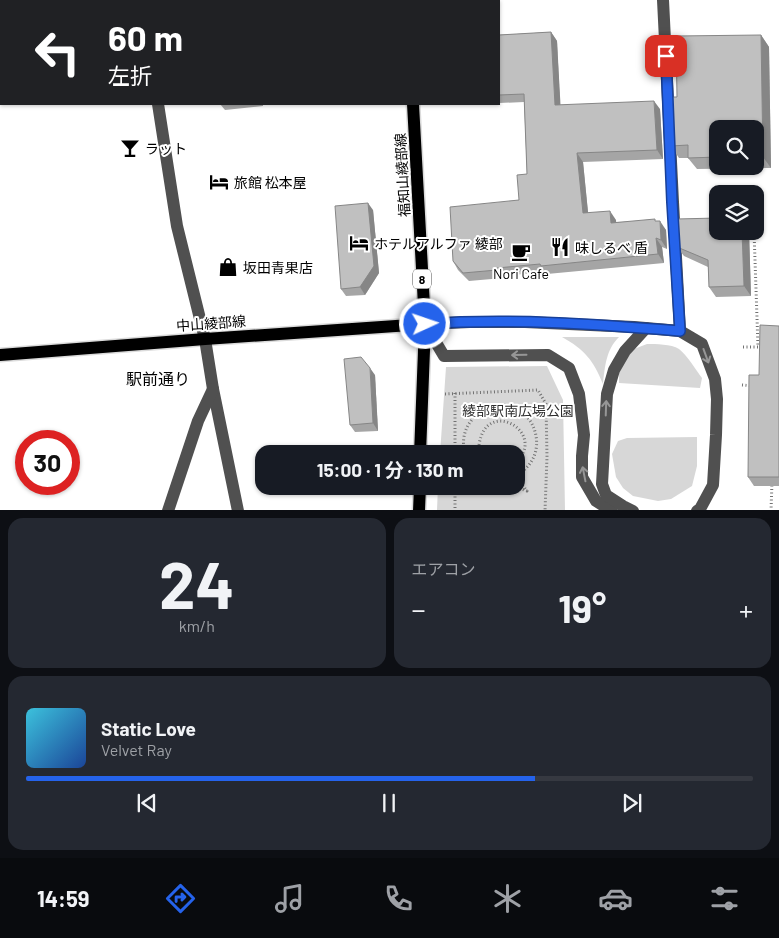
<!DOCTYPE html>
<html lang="ja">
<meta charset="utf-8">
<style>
body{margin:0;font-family:Barlow,"Noto Sans JP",sans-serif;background:#242831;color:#f1f3f6;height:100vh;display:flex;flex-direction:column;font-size:19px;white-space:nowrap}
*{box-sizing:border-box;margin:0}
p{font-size:16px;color:#9ea1a6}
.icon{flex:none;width:28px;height:28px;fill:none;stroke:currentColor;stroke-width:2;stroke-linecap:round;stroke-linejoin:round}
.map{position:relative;height:510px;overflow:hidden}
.sheet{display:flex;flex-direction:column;gap:8px;padding:8px;background:#0d0f14;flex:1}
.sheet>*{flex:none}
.guide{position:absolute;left:0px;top:0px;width:500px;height:105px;box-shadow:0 1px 4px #0004;background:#202124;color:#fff;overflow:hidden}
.tools{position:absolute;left:709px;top:120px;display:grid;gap:10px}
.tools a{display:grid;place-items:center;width:55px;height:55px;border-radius:10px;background:#171b24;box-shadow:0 1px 4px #0004;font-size:25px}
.speed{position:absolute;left:15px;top:430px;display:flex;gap:10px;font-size:25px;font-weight:700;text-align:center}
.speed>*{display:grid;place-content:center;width:65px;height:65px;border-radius:50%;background:#171b24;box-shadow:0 1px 4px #0004;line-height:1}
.speed .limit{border:8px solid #d22;background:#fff;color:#111}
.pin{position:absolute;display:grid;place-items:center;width:42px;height:42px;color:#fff;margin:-21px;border-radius:10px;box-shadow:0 2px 8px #0006}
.me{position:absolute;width:55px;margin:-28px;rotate:87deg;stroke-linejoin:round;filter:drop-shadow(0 0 4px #0008)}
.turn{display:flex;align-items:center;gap:18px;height:105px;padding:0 25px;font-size:22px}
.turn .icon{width:65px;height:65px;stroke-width:2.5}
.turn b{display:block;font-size:35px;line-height:42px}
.big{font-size:38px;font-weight:700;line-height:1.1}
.sheet .tile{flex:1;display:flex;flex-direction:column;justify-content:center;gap:8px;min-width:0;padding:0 18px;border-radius:15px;background:#242831}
.sheet .dial{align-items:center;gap:0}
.dial b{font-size:65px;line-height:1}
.song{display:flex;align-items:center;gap:15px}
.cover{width:60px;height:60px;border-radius:8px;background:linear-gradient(135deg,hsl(190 70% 55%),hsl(220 70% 35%))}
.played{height:5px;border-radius:2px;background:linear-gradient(90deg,#2563eb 70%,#363941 70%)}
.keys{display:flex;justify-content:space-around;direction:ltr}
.heat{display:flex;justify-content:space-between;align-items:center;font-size:28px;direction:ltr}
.sheet .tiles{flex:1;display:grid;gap:8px;grid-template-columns:1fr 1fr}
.tile:last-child{grid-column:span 2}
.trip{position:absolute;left:255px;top:445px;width:270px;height:50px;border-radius:15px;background:#171b24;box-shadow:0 1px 4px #0004;font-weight:700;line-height:50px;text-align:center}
.dock{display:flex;height:80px;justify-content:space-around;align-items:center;background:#090b0e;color:#9ea1a6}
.dock .icon{width:35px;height:35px}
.dock .selected{color:#2563eb}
.dock b{font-size:22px;color:#f1f3f6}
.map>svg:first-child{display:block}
.green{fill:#d7d7d7}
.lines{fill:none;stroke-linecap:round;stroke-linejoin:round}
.major-casing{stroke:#dbdbdb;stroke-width:15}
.path{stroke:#727272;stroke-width:3;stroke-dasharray:1 2.5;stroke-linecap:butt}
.minor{stroke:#505050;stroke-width:12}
.major{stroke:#000;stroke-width:12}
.wall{fill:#a5a5a5;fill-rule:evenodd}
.shaded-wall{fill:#868686}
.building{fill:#c0c0c0;stroke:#868686}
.oneway{stroke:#969696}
.route-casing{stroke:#184099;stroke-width:12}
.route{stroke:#2563eb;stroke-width:9}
.labels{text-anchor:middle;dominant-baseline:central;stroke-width:4;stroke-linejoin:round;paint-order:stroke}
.shield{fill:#fff;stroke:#4c4c4c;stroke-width:1}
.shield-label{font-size:12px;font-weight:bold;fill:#000}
.poi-label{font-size:14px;fill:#000;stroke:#fff;text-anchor:start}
.street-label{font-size:14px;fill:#000;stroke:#fff}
.park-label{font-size:14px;fill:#2e2e2e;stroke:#fff}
.quarter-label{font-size:16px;fill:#000;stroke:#fff}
</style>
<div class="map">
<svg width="779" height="511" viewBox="0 0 779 511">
<rect width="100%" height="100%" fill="#fff"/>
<g class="green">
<path d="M562 337H619C606 350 605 366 603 384 593 360 585 350 562 337Z"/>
<path d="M647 344C656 344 671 344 679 349 687 355 696 370 702 378L700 388 619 383V369L634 349Z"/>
<polygon points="547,366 563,400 565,510 437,510 438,486 516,486 516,454 440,454 446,367"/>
<polygon points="697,437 697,466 692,486 671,499 658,501 633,496 623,488 616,477 612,454 618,441 627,438"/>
</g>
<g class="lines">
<g class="major-casing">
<g id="major">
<polyline points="408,0 408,1"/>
<polyline points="413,104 425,324 420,454"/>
<polyline points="0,355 205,339 425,324"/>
<polyline points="419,511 420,486"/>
</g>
</g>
<g class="path">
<polyline points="743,347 758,347 754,231"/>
<polyline points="742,385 754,386"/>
<polyline points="455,393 455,454"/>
<polyline points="445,394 538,390 546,404 547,457 545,511"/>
<path d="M479 445C486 396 548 433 516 462"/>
<path d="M466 454C461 443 464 430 471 421 476 413 483 409 492 406 534 396 555 456 516 475"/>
<polyline points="474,454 479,445"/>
<polyline points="480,454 481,451 483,454"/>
<polyline points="455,486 455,511"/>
<polyline points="513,486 527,491 516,477"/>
<polyline points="771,511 772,482"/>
</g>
<g class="minor">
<polyline points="145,0 145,1"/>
<polyline points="663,0 673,202 680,331"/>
<polyline points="158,104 177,226 205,339 213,389 238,511"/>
<polyline points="168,511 198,421 213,389"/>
<polyline points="612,511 596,501 582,477 582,456 584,435 579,394 569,368 548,355 444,356 425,324 470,322 525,322 634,327 680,331 702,344 715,379 717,399 716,435 713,485 700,509 697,511"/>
<polyline points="633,511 623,506 606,495 602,484 607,394 614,370 625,351 646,328"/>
</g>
<use href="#major" class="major"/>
</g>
<g class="wall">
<polygon points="551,32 557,41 560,105 660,109 663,159 583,162 588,213 616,220 616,222 656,221 666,230 667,249 662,247 664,263 547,274 545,272 503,276 503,278 469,281 458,270 453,261 519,200 527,174 524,102 499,103 499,35"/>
<path d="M761 35 769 47 771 168 697 169 688 158H679L671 146 677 97ZM718 129H755V166H718Z"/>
<polygon points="220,104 263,104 263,106 225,110"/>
<polygon points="373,210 379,273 365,295 346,296 341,289"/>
<polygon points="718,231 749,231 751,296 716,297 709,287 708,267 684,256 677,247"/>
<polygon points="779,326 779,486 754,486 748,477 759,375"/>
<polygon points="375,375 378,431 355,432 350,425"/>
</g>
<g class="shaded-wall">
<polygon points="551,32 557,41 561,114 555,105"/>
<polygon points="761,35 769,47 771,168 763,157"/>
<polygon points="654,101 660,109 663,159 657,150"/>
<polygon points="577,153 583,162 589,222 583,213"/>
<polygon points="368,203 373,210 379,273 365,295 360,287"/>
<polygon points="610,211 616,220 617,231 611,223"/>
<polygon points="660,221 666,230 667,249 661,240"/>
<polygon points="742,231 749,231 751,296 744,286"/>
<polygon points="656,238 662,247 664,263 658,254"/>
<polygon points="497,268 503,276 503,278 497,270"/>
<polygon points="370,368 375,375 378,431 373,423"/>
</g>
<g class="building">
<polygon points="551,32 555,105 654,101 657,150 577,153 583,213 610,211 611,223 655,219 655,221 660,221 661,240 656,238 658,254 541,266 540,264 497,268 497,270 463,273 453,261 450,207 519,200 517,175 527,174 524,94 499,95 499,35"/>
<polygon points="761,35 763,157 755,157 755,129 718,129 718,157 688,158 688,145 671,146 668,97 677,97 676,36"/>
<polygon points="368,203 374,266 360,287 341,289 335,206"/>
<polygon points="718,218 718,231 742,231 744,286 709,287 708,260 677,247 676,219"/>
<polygon points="760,325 779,326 779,477 748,477 749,375 759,375"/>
<polygon points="361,357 370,368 373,423 350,425 344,359"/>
</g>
<defs><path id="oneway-shaft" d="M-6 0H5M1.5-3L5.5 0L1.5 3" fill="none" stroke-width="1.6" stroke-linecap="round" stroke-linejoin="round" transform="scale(1.25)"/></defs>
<g class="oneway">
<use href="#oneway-shaft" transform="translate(519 355) rotate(179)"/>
<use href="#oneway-shaft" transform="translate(706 356) rotate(70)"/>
<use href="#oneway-shaft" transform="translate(606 408) rotate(-88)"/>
<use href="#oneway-shaft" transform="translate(584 474) rotate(-101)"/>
</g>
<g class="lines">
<g class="route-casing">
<path id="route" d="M425 324C510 318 595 324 680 331L672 202 666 56"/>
</g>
<use href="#route" class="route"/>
</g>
<defs>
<g id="bar-bare" transform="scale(1.5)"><path d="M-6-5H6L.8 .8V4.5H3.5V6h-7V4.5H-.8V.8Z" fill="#000" stroke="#fff" stroke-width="2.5" paint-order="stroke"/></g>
<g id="hotel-bare" transform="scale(1.5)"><path d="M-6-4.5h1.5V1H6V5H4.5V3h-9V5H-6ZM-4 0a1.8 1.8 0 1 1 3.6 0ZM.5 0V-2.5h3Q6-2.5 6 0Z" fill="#000" stroke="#fff" stroke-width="2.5" paint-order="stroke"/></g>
<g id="restaurant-bare" transform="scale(1.5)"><path d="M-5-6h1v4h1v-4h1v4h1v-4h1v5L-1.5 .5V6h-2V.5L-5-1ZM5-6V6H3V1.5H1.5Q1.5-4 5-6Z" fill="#000" stroke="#fff" stroke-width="2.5" paint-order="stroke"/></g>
<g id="cafe-bare" transform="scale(1.5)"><path d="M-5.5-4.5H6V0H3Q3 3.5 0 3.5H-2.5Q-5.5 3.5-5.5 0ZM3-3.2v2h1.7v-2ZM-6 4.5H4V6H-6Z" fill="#000" stroke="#fff" stroke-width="2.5" paint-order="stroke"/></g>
<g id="shop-bare" transform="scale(1.5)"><path d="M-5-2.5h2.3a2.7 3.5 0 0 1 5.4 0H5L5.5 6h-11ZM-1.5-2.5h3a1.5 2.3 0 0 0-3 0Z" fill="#000" stroke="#fff" stroke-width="2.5" paint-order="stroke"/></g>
</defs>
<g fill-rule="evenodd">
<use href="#bar-bare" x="130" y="148"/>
<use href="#hotel-bare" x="219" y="182"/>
<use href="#hotel-bare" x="359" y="243"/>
<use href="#restaurant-bare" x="560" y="247"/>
<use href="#cafe-bare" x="521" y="252"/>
<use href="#shop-bare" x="228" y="267"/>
</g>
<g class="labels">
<rect class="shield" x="413" y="269.5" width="18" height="19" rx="4"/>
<g class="shield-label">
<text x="422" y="279">8</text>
</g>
<g class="poi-label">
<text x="145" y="148">ラット</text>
<text x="234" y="182">旅館 松本屋</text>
<text x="374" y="243">ホテルアルファ 綾部</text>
<text x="575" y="247">味しるべ 盾</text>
<text x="243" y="267">坂田青果店</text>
<text x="521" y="273" text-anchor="middle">Nori Cafe</text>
</g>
<g class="street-label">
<text transform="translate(402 175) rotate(-93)">福知山綾部線</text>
<text transform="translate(211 323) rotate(-4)">中山綾部線</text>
</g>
<g class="park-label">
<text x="518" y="410">綾部駅南広場公園</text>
</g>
<g class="quarter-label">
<text x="158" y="378">駅前通り</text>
</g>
</g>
</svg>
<div class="tools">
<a><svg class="icon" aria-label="search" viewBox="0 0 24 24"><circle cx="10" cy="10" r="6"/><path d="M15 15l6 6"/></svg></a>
<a><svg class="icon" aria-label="layers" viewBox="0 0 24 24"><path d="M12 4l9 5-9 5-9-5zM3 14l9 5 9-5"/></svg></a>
</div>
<div class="speed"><div class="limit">30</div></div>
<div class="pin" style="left:666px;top:56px;background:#d93025"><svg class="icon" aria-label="arrive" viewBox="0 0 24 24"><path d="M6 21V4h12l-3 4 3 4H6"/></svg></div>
<svg class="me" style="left:425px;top:324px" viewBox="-20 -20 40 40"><circle r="17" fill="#2563eb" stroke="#fff" stroke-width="3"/><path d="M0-11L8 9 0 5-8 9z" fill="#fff"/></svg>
<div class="trip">15:00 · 1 分 · 130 m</div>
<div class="guide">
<div class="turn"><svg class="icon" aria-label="left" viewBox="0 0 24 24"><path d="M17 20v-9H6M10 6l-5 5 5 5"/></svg><div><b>60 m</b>左折</div></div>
</div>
</div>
<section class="sheet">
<div class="tiles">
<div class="tile dial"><b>24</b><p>km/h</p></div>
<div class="tile"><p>エアコン</p>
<div class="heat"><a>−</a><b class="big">19°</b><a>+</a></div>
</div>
<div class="tile">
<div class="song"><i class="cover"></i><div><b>Static Love</b><p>Velvet Ray</p></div></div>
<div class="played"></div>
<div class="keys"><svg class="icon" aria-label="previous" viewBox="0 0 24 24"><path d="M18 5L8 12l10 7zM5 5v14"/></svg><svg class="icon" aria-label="pause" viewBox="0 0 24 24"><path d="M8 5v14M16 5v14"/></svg><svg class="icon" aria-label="next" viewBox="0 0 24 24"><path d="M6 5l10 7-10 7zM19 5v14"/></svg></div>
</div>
</div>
</section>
<nav class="dock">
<b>14:59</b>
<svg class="icon selected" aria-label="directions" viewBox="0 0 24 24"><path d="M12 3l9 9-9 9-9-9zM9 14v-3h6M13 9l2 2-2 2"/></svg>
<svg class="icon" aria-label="music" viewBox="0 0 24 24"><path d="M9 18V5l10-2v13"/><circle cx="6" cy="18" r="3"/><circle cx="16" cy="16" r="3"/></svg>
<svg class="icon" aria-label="phone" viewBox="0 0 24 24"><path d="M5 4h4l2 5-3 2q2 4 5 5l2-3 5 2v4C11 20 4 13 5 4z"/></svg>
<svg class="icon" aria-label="climate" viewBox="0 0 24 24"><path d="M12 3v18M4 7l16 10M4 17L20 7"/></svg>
<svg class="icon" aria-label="car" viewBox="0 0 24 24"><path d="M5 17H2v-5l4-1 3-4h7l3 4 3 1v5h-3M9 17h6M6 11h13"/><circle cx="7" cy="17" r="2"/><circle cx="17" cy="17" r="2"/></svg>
<svg class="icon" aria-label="filters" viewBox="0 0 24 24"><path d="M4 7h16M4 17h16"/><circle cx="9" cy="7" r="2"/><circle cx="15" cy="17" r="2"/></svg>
</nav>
